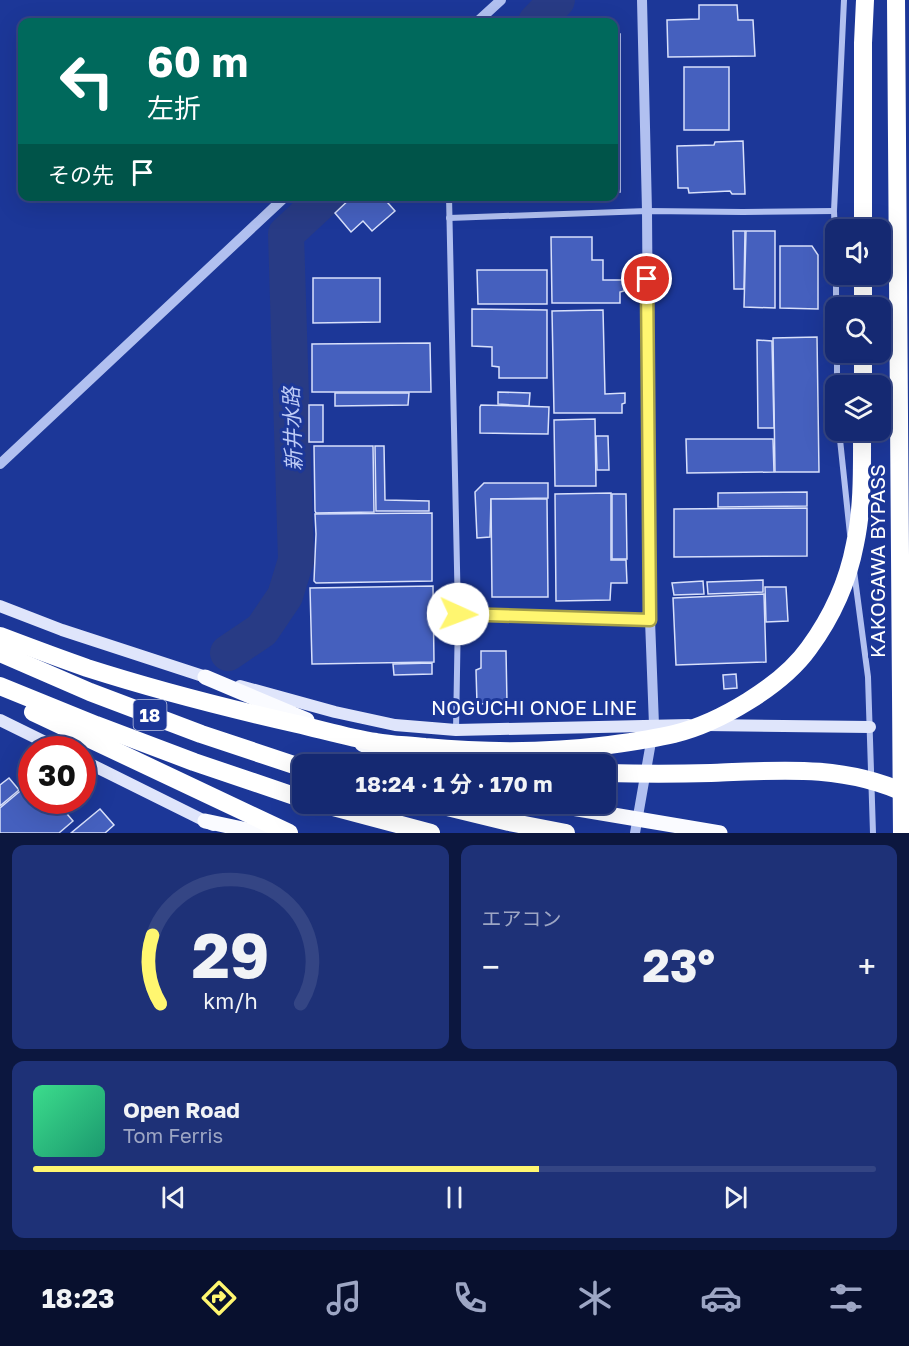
<!DOCTYPE html>
<html lang="ja">
<meta charset="utf-8">
<style>
body{margin:0;font-family:"Golos Text","Noto Sans JP",sans-serif;background:#1e3177;color:#f1f3f6;height:100vh;display:flex;flex-direction:column;font-size:22px;white-space:nowrap}
*{box-sizing:border-box;margin:0}
p{font-size:20px;color:#9da6c4}
.icon{flex:none;width:33px;height:33px;fill:none;stroke:currentColor;stroke-width:2;stroke-linecap:round;stroke-linejoin:round}
.map{position:relative;height:833px;overflow:hidden}
.drawer{display:flex;flex-direction:column;gap:12px;padding:12px;background:#0c173f;flex:1}
.drawer>*{flex:none}
.top-card{position:absolute;left:18px;top:18px;width:600px;height:183px;border-radius:12px;box-shadow:0 6px 24px #0002,0 0 0 2px #344584;background:#00695c;color:#fff;overflow:hidden}
.tools{position:absolute;left:825px;top:219px;display:grid;gap:12px}
.tools a{display:grid;place-items:center;width:66px;height:66px;border-radius:12px;background:#152972;box-shadow:0 6px 24px #0002,0 0 0 2px #344584;font-size:30px}
.speed{position:absolute;left:18px;top:736px;display:flex;gap:12px;font-size:30px;font-weight:700;text-align:center}
.speed>*{display:grid;place-content:center;width:78px;height:78px;border-radius:50%;background:#152972;box-shadow:0 6px 24px #0002,0 0 0 2px #344584;line-height:1}
.speed .limit{border:9px solid #d22;background:#fff;color:#111}
.pin{position:absolute;display:grid;place-items:center;width:51px;height:51px;color:#fff;margin:-26px;border:3px solid #fff;border-radius:50%;box-shadow:0 2px 6px #0007}
.me{position:absolute;width:66px;margin:-33px;rotate:92deg;stroke-linejoin:round;filter:drop-shadow(0 0 4px #0008)}
.turn{display:flex;align-items:center;gap:21px;height:126px;padding:0 30px;font-size:27px}
.turn .icon{width:78px;height:78px;stroke-width:2.5}
.turn b{display:block;font-size:42px;line-height:51px}
.then{display:flex;align-items:center;height:57px;padding:0 30px;background:#0003;gap:12px;font-size:22px}
.big{font-size:45px;font-weight:700;line-height:1.1}
.drawer .card{flex:1;display:flex;flex-direction:column;justify-content:center;gap:9px;min-width:0;padding:0 21px;border-radius:12px;background:#1e3177}
.drawer .dial{align-items:center;gap:0}
.dial svg{height:156px;overflow:visible;fill:none;stroke:#344584;stroke-width:7;stroke-linecap:round;text-anchor:middle}
.dial text{fill:#f1f3f6;stroke:none}
.song{display:flex;align-items:center;gap:18px}
.cover{width:72px;height:72px;border-radius:9px;background:linear-gradient(135deg,hsl(150 70% 55%),hsl(160 70% 35%))}
.played{height:6px;border-radius:3px;background:linear-gradient(90deg,#fff670 60%,#344584 60%)}
.keys{display:flex;justify-content:space-around;direction:ltr}
.heat{display:flex;justify-content:space-between;align-items:center;font-size:33px;direction:ltr}
.drawer .tiles{flex:1;display:grid;gap:12px;grid-template-columns:1fr 1fr}
.card:last-child{grid-column:span 2}
.trip{position:absolute;left:292px;top:754px;width:324px;height:60px;border-radius:12px;background:#152972;box-shadow:0 6px 24px #0002,0 0 0 2px #344584;font-weight:700;line-height:60px;text-align:center}
.menu{display:flex;height:96px;justify-content:space-around;align-items:center;background:#08102e;color:#9da6c4}
.menu .icon{width:42px;height:42px}
.menu .active{color:#fff670}
.menu b{font-size:27px;color:#f1f3f6}
.map>svg:first-child{display:block}
.lines{fill:none;stroke-linecap:round;stroke-linejoin:round}
.river{stroke:#283b85;stroke-width:36}
.building{fill:#4560be;stroke:#d8e0fb;stroke-width:1.5}
.minor{stroke:#b1c0f0;stroke-width:6}
.tertiary{stroke:#b1c0f0;stroke-width:10}
.secondary{stroke:#dfe5fb;stroke-width:12}
.primary{stroke:#fafbff;stroke-width:15}
.motorway{stroke:#fff;stroke-width:18}
.route-casing{stroke:#a6a049;stroke-width:15}
.route{stroke:#fff670;stroke-width:10}
.labels{text-anchor:middle;dominant-baseline:central;stroke-width:6;stroke-linejoin:round;paint-order:stroke}
.shield{fill:#1c3798;stroke:#bbc3e0;stroke-width:1.5}
.shield-label{font-size:18px;font-weight:bold;fill:#fff}
.street-label{font-size:20px;fill:#fff;stroke:#1c3798}
.water-label{font-size:21px;font-style:italic;fill:#becbf6;stroke:#1c3798}
</style>
<div class="map">
<svg width="909" height="833" viewBox="0 0 909 833">
<rect width="100%" height="100%" fill="#1c3798"/>
<g class="lines">
<g class="river">
<polyline points="536,22 557,0"/>
<polyline points="228,653 262,630 285,596 296,560 286,234 327,196"/>
</g>
</g>
<g class="building">
<polygon points="699,5 737,5 738,20 753,20 755,56 668,57 667,20 699,19"/>
<rect x="614" y="34" width="6" height="158"/>
<rect x="684" y="67" width="45" height="63"/>
<polygon points="743,141 745,194 732,194 730,191 689,193 688,188 678,188 677,146 714,145 715,142"/>
<polygon points="353,196 396,196 388,203 395,211 372,231 363,221 351,232 335,213"/>
<polygon points="733,231 745,231 744,289 734,289"/>
<polygon points="746,231 775,231 775,308 744,307"/>
<polygon points="551,237 592,237 592,260 603,260 603,280 623,280 624,291 620,292 620,303 552,303"/>
<polygon points="780,246 812,246 818,255 818,309 780,308"/>
<polygon points="477,270 547,270 547,304 478,304"/>
<polygon points="313,278 380,278 380,322 313,323"/>
<polygon points="472,309 547,310 547,378 499,378 499,367 492,366 492,347 472,346"/>
<polygon points="603,310 605,394 625,393 625,403 622,404 622,413 554,413 552,311"/>
<polygon points="817,337 819,472 775,472 773,338"/>
<polygon points="757,340 772,341 774,428 758,428"/>
<polygon points="430,343 431,392 312,392 312,344"/>
<polygon points="498,392 530,393 529,406 498,404"/>
<polygon points="335,393 409,393 408,405 335,406"/>
<rect x="309" y="405" width="14" height="37"/>
<polygon points="481,405 549,407 548,434 480,433 480,407"/>
<polygon points="595,419 596,486 555,486 554,420"/>
<polygon points="596,436 608,436 609,470 597,470"/>
<polygon points="686,439 773,439 774,472 687,473"/>
<polygon points="314,446 373,446 374,512 316,513 315,511"/>
<polygon points="375,446 384,446 385,500 429,501 429,511 376,511"/>
<polygon points="484,483 548,483 548,498 491,499 490,537 477,538 475,492"/>
<polygon points="807,492 807,506 718,507 718,493"/>
<polygon points="611,493 611,560 626,560 627,583 611,583 610,600 556,601 555,494"/>
<polygon points="612,494 626,494 627,559 612,559"/>
<polygon points="491,499 547,499 548,597 492,597"/>
<polygon points="807,508 807,556 674,557 674,509"/>
<polygon points="432,513 432,581 316,583 314,581 316,534 315,514"/>
<polygon points="763,580 763,592 708,594 707,582"/>
<polygon points="703,581 704,594 674,595 672,583"/>
<polygon points="433,586 434,662 312,664 310,588"/>
<polygon points="765,587 786,587 788,621 766,622"/>
<polygon points="764,594 766,662 676,665 673,598"/>
<polygon points="481,651 506,651 507,703 477,704 476,670 481,668"/>
<polygon points="432,663 432,674 394,675 393,664"/>
<polygon points="736,674 737,688 724,689 723,675"/>
<polygon points="9,778 19,790 0,806 0,785"/>
<polygon points="32,781 32,801 56,801 73,821 59,833 0,833 0,808"/>
<polygon points="100,809 114,825 105,833 71,833"/>
</g>
<g class="lines">
<g class="minor">
<polyline points="449,196 458,614 456,730"/>
<polyline points="449,218 647,211 743,212 834,211"/>
<polyline points="836,258 834,211 844,0"/>
<polyline points="836,274 836,308"/>
<polyline points="837,352 837,386"/>
<polyline points="839,430 850,534"/>
<polyline points="854,571 868,677 873,833"/>
<polyline points="458,614 650,620"/>
</g>
<g class="tertiary">
<polyline points="477,22 501,0"/>
<polyline points="0,464 286,196"/>
<polyline points="635,833 654,725 650,620 647,211 642,0"/>
</g>
<g class="secondary">
<polyline points="0,606 62,630 212,679"/>
<polyline points="240,686 335,712 395,725 456,730 689,725"/>
<polyline points="0,720 61,750"/>
<polyline points="706,725 870,727"/>
<polyline points="82,760 213,825"/>
</g>
<g class="primary">
<polyline points="205,677 307,720"/>
<polyline points="362,744 411,765"/>
<polyline points="548,804 720,833"/>
<polyline points="205,821 261,833"/>
</g>
<g class="motorway">
<polyline points="896,0 902,833"/>
<polyline points="863,230 863,43 865,0"/>
<polyline points="863,274 863,308"/>
<polyline points="863,386 863,352"/>
<path d="M0 636C29 647 58 658 87 668 156 690 226 708 297 724 323 730 350 738 376 742 392 745 409 745 425 747 488 753 546 753 609 745 631 742 653 739 674 734 719 723 782 686 809 648 831 618 848 581 855 544 863 507 862 468 862 430"/>
<polyline points="0,653 90,692 201,734 303,768"/>
<polyline points="0,686 96,725 194,762 303,799"/>
<polyline points="33,712 289,833"/>
<polyline points="482,760 513,765"/>
<path d="M606 773C641 774 676 774 711 773 779 770 846 764 909 795"/>
<polyline points="322,804 431,833"/>
<polyline points="435,804 509,822 566,833"/>
</g>
</g>
<g class="lines">
<g class="route-casing">
<polyline id="route" points="458,614 650,620 647,279"/>
</g>
<use href="#route" class="route"/>
</g>
<g class="labels">
<rect class="shield" x="133.5" y="700" width="33" height="30" rx="4.5"/>
<g class="shield-label">
<text x="150" y="715">18</text>
</g>
<g class="street-label">
<text transform="translate(877 561) rotate(-90)">KAKOGAWA BYPASS</text>
<text x="534" y="707">NOGUCHI ONOE LINE</text>
</g>
<g class="water-label">
<text transform="translate(292 429) rotate(-92)">新井水路</text>
</g>
</g>
</svg>
<div class="tools">
<a><svg class="icon" aria-label="sound" viewBox="0 0 24 24"><path d="M4 9h4l5-4v14l-5-4H4zM17 9q2 3 0 6"/></svg></a>
<a><svg class="icon" aria-label="search" viewBox="0 0 24 24"><circle cx="10" cy="10" r="6"/><path d="M15 15l6 6"/></svg></a>
<a><svg class="icon" aria-label="layers" viewBox="0 0 24 24"><path d="M12 4l9 5-9 5-9-5zM3 14l9 5 9-5"/></svg></a>
</div>
<div class="speed"><div class="limit">30</div></div>
<div class="pin" style="left:647px;top:279px;background:#d93025"><svg class="icon" aria-label="arrive" viewBox="0 0 24 24"><path d="M6 21V4h12l-3 4 3 4H6"/></svg></div>
<svg class="me" style="left:458px;top:614px" viewBox="-20 -20 40 40"><circle r="19" fill="#fff"/><path d="M0-13L10 11 0 6-10 11z" fill="#fff670"/></svg>
<div class="trip">18:24 · 1 分 · 170 m</div>
<div class="top-card">
<div class="turn"><svg class="icon" aria-label="left" viewBox="0 0 24 24"><path d="M17 20v-9H6M10 6l-5 5 5 5"/></svg><div><b>60 m</b>左折</div></div>
<div class="then">その先<svg class="icon" aria-label="arrive" viewBox="0 0 24 24"><path d="M6 21V4h12l-3 4 3 4H6"/></svg></div>
</div>
</div>
<section class="drawer">
<div class="tiles">
<div class="card dial"><svg viewBox="0 0 100 80">
<path d="M14 69A42 42 0 1 1 86 69"/>
<path d="M14 69A42 42 0 0 1 10 34" stroke="#fff670"/>
<text x="50" y="56" font-size="32" font-weight="700">29</text>
<text x="50" y="72" font-size="11">km/h</text>
</svg></div>
<div class="card"><p>エアコン</p>
<div class="heat"><a>−</a><b class="big">23°</b><a>+</a></div>
</div>
<div class="card">
<div class="song"><i class="cover"></i><div><b>Open Road</b><p>Tom Ferris</p></div></div>
<div class="played"></div>
<div class="keys"><svg class="icon" aria-label="previous" viewBox="0 0 24 24"><path d="M18 5L8 12l10 7zM5 5v14"/></svg><svg class="icon" aria-label="pause" viewBox="0 0 24 24"><path d="M8 5v14M16 5v14"/></svg><svg class="icon" aria-label="next" viewBox="0 0 24 24"><path d="M6 5l10 7-10 7zM19 5v14"/></svg></div>
</div>
</div>
</section>
<nav class="menu">
<b>18:23</b>
<svg class="icon active" aria-label="directions" viewBox="0 0 24 24"><path d="M12 3l9 9-9 9-9-9zM9 14v-3h6M13 9l2 2-2 2"/></svg>
<svg class="icon" aria-label="music" viewBox="0 0 24 24"><path d="M9 18V5l10-2v13"/><circle cx="6" cy="18" r="3"/><circle cx="16" cy="16" r="3"/></svg>
<svg class="icon" aria-label="phone" viewBox="0 0 24 24"><path d="M5 4h4l2 5-3 2q2 4 5 5l2-3 5 2v4C11 20 4 13 5 4z"/></svg>
<svg class="icon" aria-label="climate" viewBox="0 0 24 24"><path d="M12 3v18M4 7l16 10M4 17L20 7"/></svg>
<svg class="icon" aria-label="car" viewBox="0 0 24 24"><path d="M5 17H2v-5l4-1 3-4h7l3 4 3 1v5h-3M9 17h6M6 11h13"/><circle cx="7" cy="17" r="2"/><circle cx="17" cy="17" r="2"/></svg>
<svg class="icon" aria-label="filters" viewBox="0 0 24 24"><path d="M4 7h16M4 17h16"/><circle cx="9" cy="7" r="2"/><circle cx="15" cy="17" r="2"/></svg>
</nav>
